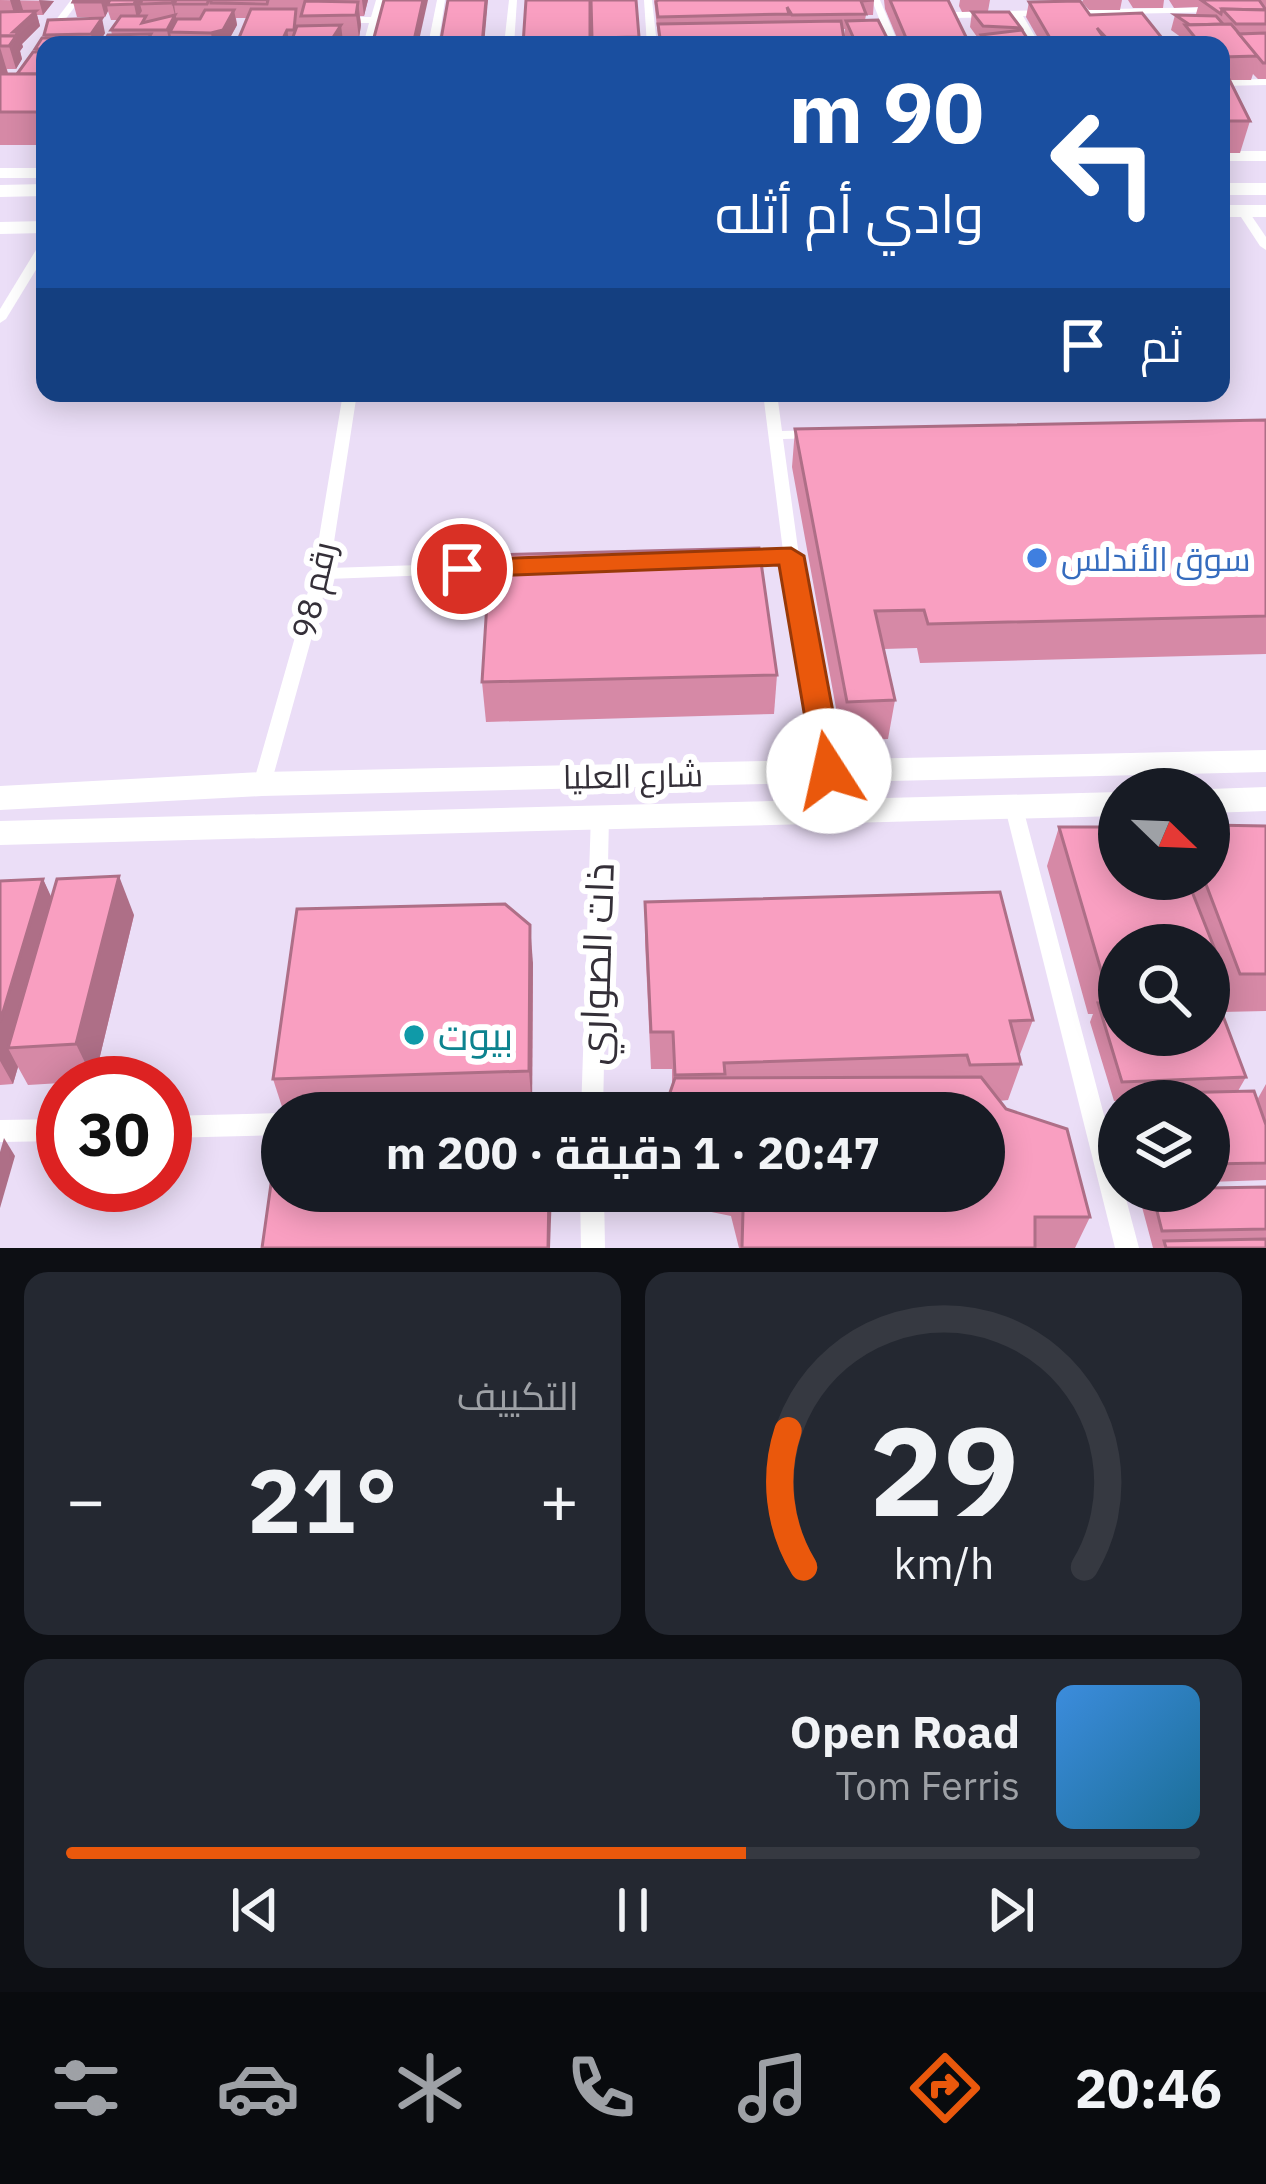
<!DOCTYPE html>
<html lang="ar">
<meta charset="utf-8">
<style>
body{margin:0;font-family:"IBM Plex Sans",Cairo,sans-serif;background:#242831;color:#f1f3f6;direction:rtl;height:100vh;display:flex;flex-direction:column;font-size:45px;white-space:nowrap}
*{box-sizing:border-box;margin:0}
p{font-size:39px;color:#9ea1a6}
.icon{flex:none;width:66px;height:66px;fill:none;stroke:currentColor;stroke-width:2;stroke-linecap:round;stroke-linejoin:round}
.map{position:relative;height:1248px;overflow:hidden;direction:ltr}
.side{display:flex;flex-direction:column;gap:24px;padding:24px;background:#0d0f14;flex:1}
.side>*{flex:none}
.guide{position:absolute;left:36px;top:36px;width:1194px;height:366px;border-radius:24px;box-shadow:0 6px 30px #0003;direction:rtl;background:#1a4fa0;color:#fff;overflow:hidden}
.needle{width:78px;rotate:113deg}
.fabs{position:absolute;left:1098px;top:768px;display:grid;gap:24px}
.fabs a{display:grid;place-items:center;width:132px;height:132px;border-radius:50%;background:#171b24;box-shadow:0 6px 30px #0003;font-size:60px}
.speed{position:absolute;left:36px;top:1056px;display:flex;gap:24px;font-size:60px;font-weight:700;text-align:center}
.speed>*{display:grid;place-content:center;width:156px;height:156px;border-radius:50%;background:#171b24;box-shadow:0 6px 30px #0003;line-height:1}
.speed .limit{border:18px solid #d22;background:#fff;color:#111}
.pin{position:absolute;display:grid;place-items:center;width:102px;height:102px;color:#fff;margin:-51px;border:6px solid #fff;border-radius:50%;box-shadow:0 3px 12px #0007}
.me{position:absolute;width:132px;margin:-66px;rotate:350deg;stroke-linejoin:round;filter:drop-shadow(0 0 9px #0008)}
.turn{display:flex;align-items:center;gap:42px;height:252px;padding:0 48px;font-size:54px}
.turn .icon{width:156px;height:156px;stroke-width:2.5}
.turn b{display:block;font-size:84px;line-height:102px}
.then{display:flex;align-items:center;height:114px;padding:0 48px;background:#0003;gap:24px;font-size:45px}
.big{font-size:90px;font-weight:700;line-height:1.1}
.side .widget{flex:1;display:flex;flex-direction:column;justify-content:center;gap:18px;min-width:0;padding:0 42px;border-radius:24px;background:#242831}
.side .dial{align-items:center;gap:0}
.dial svg{height:312px;overflow:visible;fill:none;stroke:#363941;stroke-width:7;stroke-linecap:round;text-anchor:middle}
.dial text{fill:#f1f3f6;stroke:none}
.song{display:flex;align-items:center;gap:36px}
.cover{width:144px;height:144px;border-radius:18px;background:linear-gradient(135deg,hsl(210 70% 55%),hsl(200 70% 35%))}
.played{height:12px;border-radius:6px;background:linear-gradient(90deg,#ea580c 60%,#363941 60%)}
.keys{display:flex;justify-content:space-around;direction:ltr}
.heat{display:flex;justify-content:space-between;align-items:center;font-size:66px;direction:ltr}
.side .tiles{flex:1;display:grid;gap:24px;grid-template-columns:1fr 1fr}
.widget:last-child{grid-column:span 2}
.trip{position:absolute;left:261px;top:1092px;width:744px;height:120px;border-radius:60px;background:#171b24;box-shadow:0 6px 30px #0003;font-weight:700;line-height:120px;text-align:center;direction:rtl}
.tab-bar{display:flex;height:192px;justify-content:space-around;align-items:center;background:#090b0e;color:#9ea1a6}
.tab-bar .icon{width:84px;height:84px}
.tab-bar .on{color:#ea580c}
.tab-bar b{font-size:54px;color:#f1f3f6}
.map>svg:first-child{display:block}
.lines{fill:none;stroke-linecap:round;stroke-linejoin:round}
.minor{fill:#fff;fill-rule:evenodd}
.primary{fill:#fff;fill-rule:evenodd}
.motorway{fill:#fff;fill-rule:evenodd}
.wall{fill:#d689a6;fill-rule:evenodd}
.shaded-wall{fill:#ae6f87}
.building{fill:#f99fc1;stroke:#ae6f87;stroke-width:3}
.route{fill:#ea580c;stroke:#983908;stroke-width:3}
.shop-dot{fill:#3f7fe0;stroke:#fff;stroke-width:4.5}
.culture-dot{fill:#0f9aa8;stroke:#fff;stroke-width:4.5}
.labels{text-anchor:middle;dominant-baseline:central;stroke-width:12;stroke-linejoin:round;paint-order:stroke}
.shop-label{font-size:33px;fill:#366cbe;stroke:#fff;text-anchor:start}
.street-label{font-size:33px;fill:#342f38;stroke:#fff}
.near-street-label{font-size:39px;fill:#342f38;stroke:#fff}
.near-culture-label{font-size:39px;fill:#0d838f;stroke:#fff;text-anchor:start}
</style>
<div class="map">
<svg width="1266" height="1248" viewBox="0 0 1266 1248">
<rect width="100%" height="100%" fill="#ebdef7"/>
<g class="lines">
<g class="minor">
<polygon points="71,0 80,0 52,37 46,37 46,33"/>
<polygon points="376,0 384,0 373,45 363,45 369,23 340,23 335,20 340,17 371,17"/>
<polygon points="437,0 445,0 438,45 428,45"/>
<polygon points="509,0 517,0 514,45 504,45"/>
<polygon points="644,0 652,0 657,45 647,45"/>
<polygon points="872,0 880,0 899,45 889,45"/>
<polygon points="1217,7 1222,10 1220,12 1023,16 1040,45 1030,45 1014,17 954,18 949,15 954,12"/>
<polygon points="1266,79 1266,85 1221,86 1221,80"/>
<polygon points="1239,209 1247,209 1266,237 1266,250 1260,246 1237,211"/>
<polygon points="45,241 45,255 6,319 0,323 0,309 39,245"/>
<polygon points="343,393 357,393 330,568 512,562 520,567 512,572 328,579 271,784 269,789 255,789 253,784 313,574"/>
<polygon points="763,393 777,393 782,431 818,430 825,434 818,438 783,439 799,556 838,771 835,776 823,776 820,771 784,561 741,563 733,558 741,553 783,551"/>
<polygon points="1014,801 1021,803 1023,808 1119,1172 1119,1191 1124,1191 1139,1248 1115,1248 1005,808 1007,803"/>
<polygon points="600,808 607,810 609,815 603,1113 581,1113 591,815 593,810"/>
<polygon points="282,1113 282,1135 165,1138 165,1116"/>
<polygon points="63,1119 63,1141 0,1142 0,1120"/>
<polygon points="580,1191 604,1191 605,1248 581,1248"/>
</g>
<g class="primary">
<rect x="1221" y="151" width="45" height="10"/>
<rect x="0" y="168" width="45" height="10"/>
<rect x="1221" y="205" width="45" height="12"/>
<polygon points="45,221 45,233 0,234 0,222"/>
<polygon points="1266,750 1266,772 262,796 0,810 0,786 262,772"/>
<polygon points="1266,787 1266,811 1209,813 1209,789"/>
<polygon points="1119,792 1119,816 0,845 0,821"/>
</g>
<g class="motorway">
<rect x="1221" y="183" width="45" height="12"/>
<polygon points="45,184 45,196 0,197 0,185"/>
</g>
</g>
<g class="wall">
<polygon points="0,0 54,1 43,15 37,15 40,26 22,44 23,47 20,51 22,59 16,69 7,69 8,74 17,74 45,38 44,35 105,33 98,45 45,45 45,145 0,145"/>
<polygon points="74,0 368,0 364,16 360,16 361,25 359,38 343,38 352,45 236,45 247,18 236,18 237,25 226,45 173,45 172,42 170,45 102,45 112,35 111,30 118,20 111,20 108,11 105,17 77,17 73,2"/>
<polygon points="526,0 636,0 639,45 592,45 591,10 591,45 523,45"/>
<polygon points="654,0 874,0 873,15 866,15 865,20 888,40 898,45 847,45 844,36 845,29 842,29 845,45 659,45"/>
<polygon points="884,0 948,0 969,45 900,45 885,9"/>
<polygon points="960,0 990,0 988,11 962,12 959,6"/>
<polygon points="1083,0 1122,0 1120,10 1089,10 1082,2"/>
<polygon points="1128,0 1164,0 1163,8 1133,8"/>
<polygon points="1169,0 1266,0 1266,79 1258,79 1253,74 1251,80 1229,80 1250,121 1240,153 1221,153 1221,45 1180,45 1182,38 1171,30 1175,15 1198,16 1196,14 1198,7 1174,8"/>
<polygon points="1029,2 1090,15 1166,43 1165,45 1042,45 1026,17"/>
<polygon points="972,12 1021,28 1020,31 1027,38 1041,45 979,45 980,41 970,27"/>
<polygon points="1266,420 1266,654 920,663 917,648 884,649 895,700 888,739 842,741 792,467 795,429"/>
<polygon points="777,675 774,714 486,722 482,682"/>
<path d="M1266 826V1011L1221 1012 1246 1077 1238 1091 1257 1100 1266 1084V1180L1209 1182V1101H1114L1090 1022 1093 1014H1088L1047 866 1059 827 1119 879H1209ZM1119 945H1209V1035H1119Z"/>
<polygon points="43,879 51,898 134,915 94,1081 28,1085 18,1067 13,1084 0,1085 0,881"/>
<polygon points="645,902 1033,1020 1019,1057 1021,1064 1008,1100 999,1101 1090,1217 1075,1248 739,1248 731,1216 687,1207 670,1191 984,1191 672,1085 672,1069 651,1069 645,941"/>
<polygon points="533,963 532,1108 369,1113 284,1113 273,1079"/>
<polygon points="1266,1187 1266,1248 1153,1248 1142,1207 1150,1191 1209,1191"/>
</g>
<g class="shaded-wall">
<polygon points="10,0 33,0 20,0 24,13 17,23"/>
<polygon points="39,0 54,1 43,15"/>
<polygon points="102,0 110,0 107,5 108,11 105,17 101,2"/>
<polygon points="136,0 144,0 140,4 142,11 137,19 134,4"/>
<polygon points="174,0 183,0 174,4 178,31 170,32 172,42 170,45 167,30 175,16 172,3"/>
<polygon points="362,0 368,0 364,16"/>
<polygon points="423,0 428,0 418,45 413,45"/>
<polygon points="486,0 488,0 484,45 482,45"/>
<polygon points="358,2 361,25 359,38 356,15"/>
<polygon points="234,10 237,25 226,45 213,45 211,33"/>
<polygon points="36,11 40,26 22,44 23,47 20,51 22,59 16,69 9,46 13,32"/>
<polygon points="102,18 105,33 98,45 93,45 91,34"/>
<polygon points="341,25 343,41 332,39"/>
<polygon points="287,30 290,45 280,45"/>
<polygon points="0,47 8,74 0,82"/>
<polygon points="119,876 134,915 94,1081 76,1044"/>
<polygon points="43,879 61,918 8,1048 18,1067 13,1084 0,1061 0,1022"/>
<polygon points="530,925 533,963 532,1108 529,1071"/>
<polygon points="4,1138 15,1156 0,1208 0,1152"/>
<polygon points="549,1191 552,1191 550,1248 548,1248"/>
</g>
<g class="building">
<polygon points="74,0 102,0 101,2 73,2"/>
<polygon points="110,0 136,0 134,4 107,5"/>
<polygon points="142,0 174,0 172,3 140,4"/>
<polygon points="176,0 209,0 207,4 174,4"/>
<polygon points="211,0 268,0 267,4 211,3"/>
<polygon points="384,0 423,0 413,45 372,45"/>
<polygon points="448,0 486,0 482,45 440,45"/>
<polygon points="526,0 590,0 590,45 576,45 576,41 530,41 530,45 523,45"/>
<polygon points="591,0 636,0 639,37 592,38"/>
<polygon points="658,0 874,0 861,1 866,14 792,15 787,7 789,14 658,17 656,2"/>
<polygon points="890,0 948,0 970,45 909,45"/>
<polygon points="1201,0 1259,0 1266,10 1222,9 1221,14"/>
<polygon points="305,1 358,2 356,15 301,16"/>
<polygon points="1080,1 1090,15 1142,13 1166,43 1112,44 1097,28 1108,44 1089,44 1120,45 1054,45 1029,2"/>
<polygon points="251,9 296,9 294,30 287,30 280,45 236,45"/>
<polygon points="1222,9 1266,10 1266,24 1236,24"/>
<polygon points="205,10 234,10 223,30 211,33 170,32 177,19 200,19"/>
<polygon points="36,11 13,32 18,32 12,42 16,36 0,36 0,12"/>
<polygon points="972,12 1009,12 1021,28 983,26"/>
<polygon points="175,15 167,30 111,30 121,16 146,16 142,23"/>
<polygon points="1175,15 1216,16 1223,24 1190,25"/>
<polygon points="102,18 91,34 44,35 48,20"/>
<polygon points="878,20 888,40 854,39 846,21"/>
<polygon points="841,21 845,45 661,45 658,24"/>
<polygon points="1231,24 1258,56 1221,57 1221,45 1201,45 1185,25"/>
<polygon points="341,25 332,39 351,39 349,45 290,45 297,26"/>
<polygon points="1022,30 1027,38 984,39 981,35"/>
<polygon points="1266,33 1266,63 1263,63 1239,34"/>
<polygon points="151,34 145,45 102,45 108,35"/>
<polygon points="0,36 16,36 9,46 0,46"/>
<polygon points="42,38 76,38 71,45 45,45 45,49 35,49"/>
<polygon points="986,38 1036,38 1041,45 991,45"/>
<polygon points="848,39 896,40 898,45 850,45"/>
<rect x="530" y="41" width="46" height="4"/>
<polygon points="33,52 45,52 45,74 17,74"/>
<rect x="0" y="74" width="45" height="38"/>
<polygon points="1221,79 1229,79 1250,121 1221,121"/>
<polygon points="1266,420 1266,616 928,624 924,610 875,611 895,700 847,702 795,429"/>
<polygon points="759,548 777,675 482,682 490,555"/>
<polygon points="1209,825 1266,826 1266,974 1240,974 1204,879 1209,879"/>
<polygon points="1059,827 1119,827 1119,879 1187,879 1225,975 1209,975 1209,945 1119,945 1119,976 1103,977"/>
<polygon points="119,876 76,1044 8,1048 57,879"/>
<polygon points="43,879 0,1022 0,881"/>
<polygon points="1000,892 1033,1020 1010,1021 1021,1064 970,1065 967,1055 724,1063 725,1074 675,1075 673,1032 651,1032 645,902"/>
<polygon points="505,904 530,925 529,1071 273,1079 297,909"/>
<polygon points="1209,1000 1217,1000 1246,1077 1122,1082 1098,1003 1119,1002 1119,1035 1209,1035"/>
<polygon points="981,1077 1006,1109 1067,1129 1090,1217 1035,1217 1035,1248 742,1248 743,1211 737,1191 984,1191 984,1113 663,1113 675,1078"/>
<polygon points="1254,1091 1266,1125 1266,1163 1209,1164 1209,1101 1130,1101 1128,1094"/>
<polygon points="280,1120 282,1120 282,1191 549,1191 548,1248 262,1248"/>
<polygon points="1266,1187 1266,1229 1162,1231 1152,1191 1209,1191 1209,1188"/>
<polygon points="1266,1239 1266,1248 1166,1248 1164,1241"/>
</g>
<polygon class="route" points="791,548 804,556 844,771 829,783 814,771 779,565 462,577 449,569 462,560"/>
<circle class="shop-dot" cx="1037" cy="558" r="12"/>
<circle class="culture-dot" cx="414" cy="1035" r="12"/>
<g class="labels">
<g class="shop-label">
<text x="1061" y="558">سوق الأندلس</text>
</g>
<g class="street-label">
<text transform="translate(313 590) rotate(-77)">رقم 98</text>
<text transform="translate(633 775) rotate(-1)">شارع العليا</text>
</g>
<g class="near-street-label">
<text transform="translate(596 964) rotate(-88)">ذات الصواري</text>
</g>
<g class="near-culture-label">
<text x="438" y="1035">بيوت</text>
</g>
</g>
</svg>
<div class="fabs">
<a><svg class="needle" viewBox="-14 -14 28 28"><path d="M0-13l5 13h-10z" fill="#e53935"/><path d="M0 13l5-13h-10z" fill="#9ea1a6"/></svg></a>
<a><svg class="icon" aria-label="search" viewBox="0 0 24 24"><circle cx="10" cy="10" r="6"/><path d="M15 15l6 6"/></svg></a>
<a><svg class="icon" aria-label="layers" viewBox="0 0 24 24"><path d="M12 4l9 5-9 5-9-5zM3 14l9 5 9-5"/></svg></a>
</div>
<div class="speed"><div class="limit">30</div></div>
<div class="pin" style="left:462px;top:569px;background:#d93025"><svg class="icon" aria-label="arrive" viewBox="0 0 24 24"><path d="M6 21V4h12l-3 4 3 4H6"/></svg></div>
<svg class="me" style="left:829px;top:771px" viewBox="-20 -20 40 40"><circle r="19" fill="#fff"/><path d="M0-13L10 11 0 6-10 11z" fill="#ea580c"/></svg>
<div class="trip">20:47 · 1 دقيقة · 200 m</div>
<div class="guide">
<div class="turn"><svg class="icon" aria-label="left" viewBox="0 0 24 24"><path d="M17 20v-9H6M10 6l-5 5 5 5"/></svg><div><b>90 m</b>وادي أم أثله</div></div>
<div class="then">ثم<svg class="icon" aria-label="arrive" viewBox="0 0 24 24"><path d="M6 21V4h12l-3 4 3 4H6"/></svg></div>
</div>
</div>
<section class="side">
<div class="tiles">
<div class="widget dial"><svg viewBox="0 0 100 80">
<path d="M14 69A42 42 0 1 1 86 69"/>
<path d="M14 69A42 42 0 0 1 10 34" stroke="#ea580c"/>
<text x="50" y="56" font-size="32" font-weight="700">29</text>
<text x="50" y="72" font-size="11">km/h</text>
</svg></div>
<div class="widget"><p>التكييف</p>
<div class="heat"><a>−</a><b class="big">21°</b><a>+</a></div>
</div>
<div class="widget">
<div class="song"><i class="cover"></i><div><b>Open Road</b><p>Tom Ferris</p></div></div>
<div class="played"></div>
<div class="keys"><svg class="icon" aria-label="previous" viewBox="0 0 24 24"><path d="M18 5L8 12l10 7zM5 5v14"/></svg><svg class="icon" aria-label="pause" viewBox="0 0 24 24"><path d="M8 5v14M16 5v14"/></svg><svg class="icon" aria-label="next" viewBox="0 0 24 24"><path d="M6 5l10 7-10 7zM19 5v14"/></svg></div>
</div>
</div>
</section>
<nav class="tab-bar">
<b>20:46</b>
<svg class="icon on" aria-label="directions" viewBox="0 0 24 24"><path d="M12 3l9 9-9 9-9-9zM9 14v-3h6M13 9l2 2-2 2"/></svg>
<svg class="icon" aria-label="music" viewBox="0 0 24 24"><path d="M9 18V5l10-2v13"/><circle cx="6" cy="18" r="3"/><circle cx="16" cy="16" r="3"/></svg>
<svg class="icon" aria-label="phone" viewBox="0 0 24 24"><path d="M5 4h4l2 5-3 2q2 4 5 5l2-3 5 2v4C11 20 4 13 5 4z"/></svg>
<svg class="icon" aria-label="climate" viewBox="0 0 24 24"><path d="M12 3v18M4 7l16 10M4 17L20 7"/></svg>
<svg class="icon" aria-label="car" viewBox="0 0 24 24"><path d="M5 17H2v-5l4-1 3-4h7l3 4 3 1v5h-3M9 17h6M6 11h13"/><circle cx="7" cy="17" r="2"/><circle cx="17" cy="17" r="2"/></svg>
<svg class="icon" aria-label="filters" viewBox="0 0 24 24"><path d="M4 7h16M4 17h16"/><circle cx="9" cy="7" r="2"/><circle cx="15" cy="17" r="2"/></svg>
</nav>
